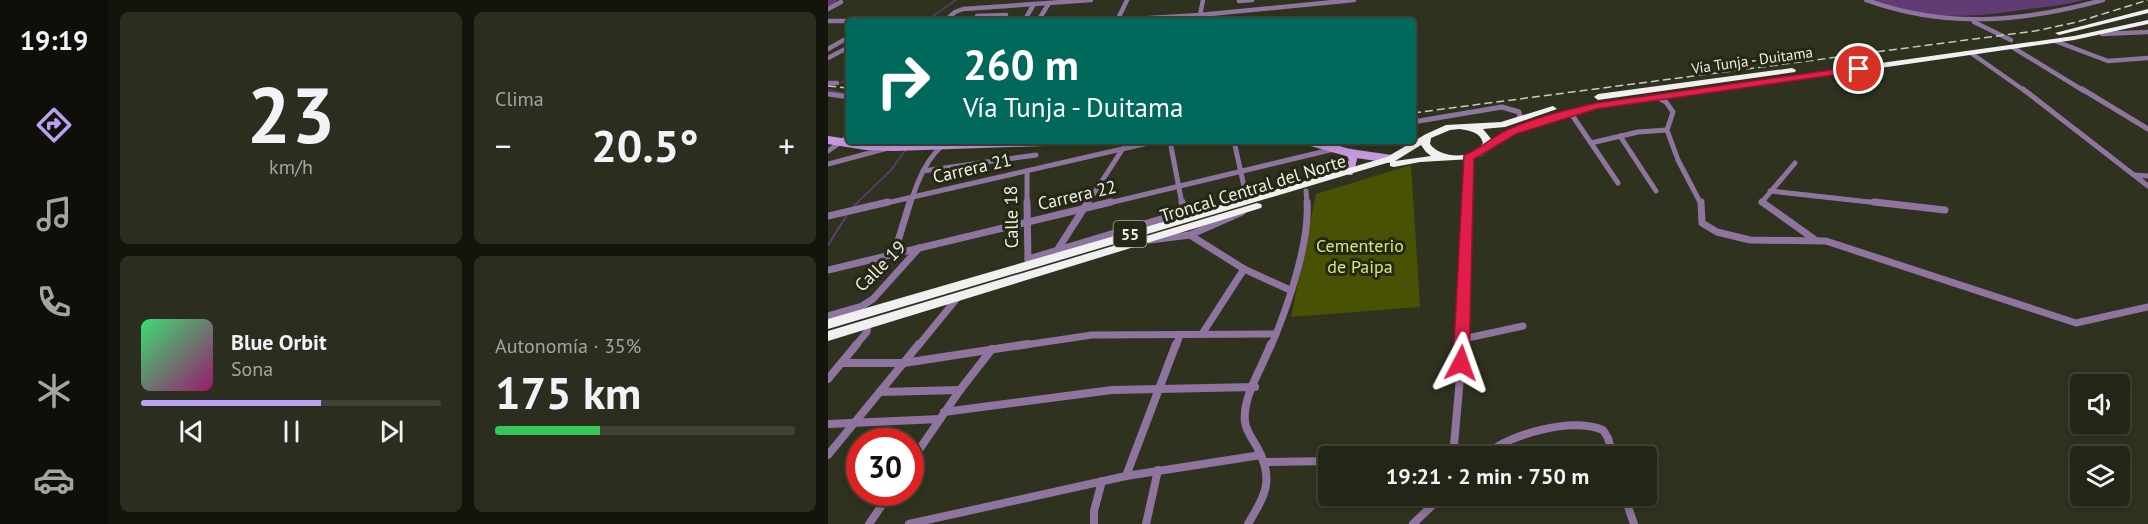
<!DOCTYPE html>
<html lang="es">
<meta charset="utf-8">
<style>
body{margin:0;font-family:"PT Sans",sans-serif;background:#2b2e1f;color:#f1f3f6;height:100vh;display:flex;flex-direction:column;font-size:22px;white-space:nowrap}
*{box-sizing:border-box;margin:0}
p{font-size:20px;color:#a3a5a1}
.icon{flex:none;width:33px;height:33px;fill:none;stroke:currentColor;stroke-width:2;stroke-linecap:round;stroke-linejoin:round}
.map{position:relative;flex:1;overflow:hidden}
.sheet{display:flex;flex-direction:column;gap:12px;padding:12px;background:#13150c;width:720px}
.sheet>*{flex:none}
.hud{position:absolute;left:18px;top:18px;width:570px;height:126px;border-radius:6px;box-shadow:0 3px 9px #0003,0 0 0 2px #404335;background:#00695c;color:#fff;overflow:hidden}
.tools{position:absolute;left:1242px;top:374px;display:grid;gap:12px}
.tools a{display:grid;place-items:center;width:60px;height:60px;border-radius:6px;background:#232616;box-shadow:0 3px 9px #0003,0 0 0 2px #404335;font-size:30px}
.speed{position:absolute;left:18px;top:428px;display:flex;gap:12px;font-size:30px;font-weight:700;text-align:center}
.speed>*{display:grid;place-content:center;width:78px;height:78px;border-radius:50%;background:#232616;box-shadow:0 3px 9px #0003,0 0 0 2px #404335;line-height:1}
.speed .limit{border:9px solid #d22;background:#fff;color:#111}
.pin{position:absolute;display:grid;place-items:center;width:51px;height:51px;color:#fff;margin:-26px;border:3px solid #fff;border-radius:50%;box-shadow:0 2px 6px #0007}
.me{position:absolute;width:66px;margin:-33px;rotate:4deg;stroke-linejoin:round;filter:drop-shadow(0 0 4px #0008)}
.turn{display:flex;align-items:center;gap:21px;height:126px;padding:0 18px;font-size:27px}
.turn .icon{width:78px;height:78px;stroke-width:2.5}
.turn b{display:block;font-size:42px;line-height:51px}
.big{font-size:45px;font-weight:700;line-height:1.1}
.sheet .tile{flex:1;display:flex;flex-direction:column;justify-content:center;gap:9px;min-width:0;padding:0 21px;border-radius:9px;background:#2b2e1f}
.sheet .dial{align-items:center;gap:0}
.dial b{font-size:78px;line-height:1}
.song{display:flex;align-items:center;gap:18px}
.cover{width:72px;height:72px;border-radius:9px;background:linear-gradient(135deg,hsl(140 70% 55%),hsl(320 70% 35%))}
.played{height:6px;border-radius:3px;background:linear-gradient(90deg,#bca0f2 60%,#404335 60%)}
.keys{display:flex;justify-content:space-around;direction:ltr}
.heat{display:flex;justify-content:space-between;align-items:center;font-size:33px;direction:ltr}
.charge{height:9px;border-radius:4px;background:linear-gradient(90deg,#34c759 35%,#404335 0)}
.sheet .tiles{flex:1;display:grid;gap:12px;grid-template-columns:repeat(2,1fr)}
.trip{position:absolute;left:490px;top:446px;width:339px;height:60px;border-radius:6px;background:#232616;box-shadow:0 3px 9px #0003,0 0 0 2px #404335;font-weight:700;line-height:60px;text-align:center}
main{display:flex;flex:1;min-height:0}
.menu{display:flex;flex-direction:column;width:108px;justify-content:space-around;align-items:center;background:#0e0f09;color:#a3a5a1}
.menu .icon{width:42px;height:42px}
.menu .active{color:#bca0f2}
.menu b{font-size:27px;color:#f1f3f6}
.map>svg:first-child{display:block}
.green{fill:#485104}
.water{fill:#613b74}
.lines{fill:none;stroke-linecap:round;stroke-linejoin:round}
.stream-far1{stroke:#613b74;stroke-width:1.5}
.stream{stroke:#613b74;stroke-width:2}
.canal{stroke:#613b74;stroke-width:6}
.street-far3{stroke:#8f749f;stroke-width:4.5}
.street-far2{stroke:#8f749f;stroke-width:5}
.street-far1{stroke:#8f749f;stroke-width:7}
.street{stroke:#8f749f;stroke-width:8}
.secondary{stroke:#c699df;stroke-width:8}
.highway{fill:#f0f0f0;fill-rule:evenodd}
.rail{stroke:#c8cbbd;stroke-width:1.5;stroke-dasharray:8 4;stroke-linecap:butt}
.route{fill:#e11d48;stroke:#92132f;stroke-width:1.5}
.labels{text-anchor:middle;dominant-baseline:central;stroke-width:6;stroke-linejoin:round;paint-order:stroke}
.far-street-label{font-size:15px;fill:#edf0e3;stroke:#252814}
.shield{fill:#252814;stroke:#b1b4a5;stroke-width:1.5}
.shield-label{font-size:16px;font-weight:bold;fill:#edf0e3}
.street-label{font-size:18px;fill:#edf0e3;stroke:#252814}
.park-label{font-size:18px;fill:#d6e77f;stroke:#252814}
</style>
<main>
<nav class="menu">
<b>19:19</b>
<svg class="icon active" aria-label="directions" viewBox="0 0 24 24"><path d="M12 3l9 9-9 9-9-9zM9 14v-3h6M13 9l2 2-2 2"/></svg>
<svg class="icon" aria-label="music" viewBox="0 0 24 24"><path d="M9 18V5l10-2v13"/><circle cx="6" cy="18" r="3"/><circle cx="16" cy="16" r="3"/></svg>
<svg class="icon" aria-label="phone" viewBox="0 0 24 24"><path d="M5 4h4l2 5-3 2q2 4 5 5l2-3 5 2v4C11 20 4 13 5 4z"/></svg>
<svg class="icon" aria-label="climate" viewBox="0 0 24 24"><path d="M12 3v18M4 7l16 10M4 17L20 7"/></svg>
<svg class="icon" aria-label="car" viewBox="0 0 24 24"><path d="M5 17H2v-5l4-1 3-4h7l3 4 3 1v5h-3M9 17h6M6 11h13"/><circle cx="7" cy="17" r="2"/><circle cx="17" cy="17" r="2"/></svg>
</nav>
<section class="sheet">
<div class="tiles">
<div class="tile dial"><b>23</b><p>km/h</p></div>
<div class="tile"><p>Clima</p>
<div class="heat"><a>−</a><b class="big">20.5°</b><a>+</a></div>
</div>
<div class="tile">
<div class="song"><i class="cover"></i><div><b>Blue Orbit</b><p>Sona</p></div></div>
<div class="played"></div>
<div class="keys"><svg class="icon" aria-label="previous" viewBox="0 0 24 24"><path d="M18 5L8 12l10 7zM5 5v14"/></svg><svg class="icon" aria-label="pause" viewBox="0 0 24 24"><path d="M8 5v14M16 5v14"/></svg><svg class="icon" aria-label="next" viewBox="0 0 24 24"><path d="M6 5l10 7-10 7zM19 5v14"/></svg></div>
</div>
<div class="tile"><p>Autonomía · 35%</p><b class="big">175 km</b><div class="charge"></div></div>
</div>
</section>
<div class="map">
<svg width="1320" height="524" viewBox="0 0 1320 524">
<rect width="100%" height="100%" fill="#2f321e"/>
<polygon class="green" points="583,165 592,307 463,317 488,194"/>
<path class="water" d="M1044 0H1256C1238 5 1219 7 1200 9 1145 18 1098 21 1044 0Z"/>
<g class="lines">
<g class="stream-far1">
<polyline points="98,21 128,0"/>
<polyline points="13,83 21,75"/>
<polyline points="0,90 18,94"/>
<polyline points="28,204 63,170 79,148"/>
</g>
<g class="stream">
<polyline points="24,208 30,202"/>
<polyline points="0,245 19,215"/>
</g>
<polyline class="canal" points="0,3 6,0"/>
<g class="street-far3">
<path d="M1038 0C1118 29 1194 22 1275 0"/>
<polyline points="411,1 424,0"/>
<polyline points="0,9 13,2"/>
<polyline points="372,15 375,0"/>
<polyline points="149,16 178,15 175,19 162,21"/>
<polyline points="0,21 69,21"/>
<polyline points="117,21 127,12 135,9 263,0"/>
<polyline points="196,21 206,4"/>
<polyline points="210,21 221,3"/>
<polyline points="271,21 372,15 526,0"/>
<polyline points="289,21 299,0"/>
<polyline points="1146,22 1183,40"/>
<polyline points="1274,34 1320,32"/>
<polyline points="1227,41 1280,61 1320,58"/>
<polyline points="1184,47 1256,91"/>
<polyline points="0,49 21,37"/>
<polyline points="1143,53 1197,91"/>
<polyline points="0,58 21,47"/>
<polyline points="0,83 9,83"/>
</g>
<g class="street-far2">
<polyline points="1195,89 1320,186"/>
<polyline points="1254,89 1320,129"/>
<polyline points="0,94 21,97"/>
<polyline points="829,97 838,102 845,112 839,130 850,160 873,204"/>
<polyline points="742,112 790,183"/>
<polyline points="585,122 674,107 691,112 692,117 689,120"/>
<polyline points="792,136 828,191"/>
<polyline points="342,141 354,204"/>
<polyline points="406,141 419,200"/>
<polyline points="763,143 810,132 839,130"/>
<polyline points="0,151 21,136"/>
<polyline points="0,164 60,148"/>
<polyline points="95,171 208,155"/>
<polyline points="199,171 199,204"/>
<polyline points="1307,175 1320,176"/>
<polyline points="478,191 479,204"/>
<polyline points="942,191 1060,204"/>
<polyline points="54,204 329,141"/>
<path d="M82 204C90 180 99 156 120 141"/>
<polyline points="259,204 294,150"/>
<polyline points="277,204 506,149"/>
<polyline points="639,204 640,157"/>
<polyline points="937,204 934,202 967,163"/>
</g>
<g class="street-far1">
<polyline points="199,202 200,261"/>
<polyline points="873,202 874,223 889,232 922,240 998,241 1248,323 1320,307"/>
<polyline points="934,202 986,239"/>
<polyline points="1046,202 1117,210"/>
<polyline points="0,216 60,202"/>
<polyline points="362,235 416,269 462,290"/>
<polyline points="322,240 362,235 414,212"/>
<polyline points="230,249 260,202"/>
<polyline points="66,254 82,202"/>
<polyline points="200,259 356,212 354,202"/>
<polyline points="0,270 283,202"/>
<polyline points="0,316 34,306 45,299 91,248"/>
<polyline points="374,334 416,269"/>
<polyline points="635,339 695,326"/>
<polyline points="27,346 39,332 40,325"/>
<polyline points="90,346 130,297"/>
<polyline points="190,346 264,335 448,334"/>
<polyline points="348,346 352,335"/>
<path d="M443 346C459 309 482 242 479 202"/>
<polyline points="634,346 639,202"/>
</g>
<g class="street">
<polyline points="14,363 76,363 200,344"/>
<polyline points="0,379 29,344"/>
<polyline points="52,392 132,390"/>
<polyline points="116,412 284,390 427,387"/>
<polyline points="0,424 112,419"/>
<polyline points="0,455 91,344"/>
<polyline points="625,456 635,344"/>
<path d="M656 456C682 434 742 417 775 430L780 438 785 456"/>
<polyline points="437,462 501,461"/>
<polyline points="82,463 132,390 164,349"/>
<polyline points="298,476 348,344"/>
<polyline points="796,495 806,524"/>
<polyline points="41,524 63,492"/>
<polyline points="81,524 298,476 433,455"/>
<polyline points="266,524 266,511 274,481"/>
<polyline points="318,524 330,470"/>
<path d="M420 524C437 495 447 480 429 447 425 440 418 431 417 422 414 397 434 368 443 344"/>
<polyline points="585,524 615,495"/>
</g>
<g class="secondary">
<polyline points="0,140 38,146 66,147 245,141"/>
<polyline points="479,141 522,153 563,159"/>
<polyline points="522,153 525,159 522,171"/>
</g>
<g class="highway">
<polygon points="1320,9 1320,13 1231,35 1227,33"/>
<path d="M1320 20V24L1246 40 769 109 687 133 653 156 644 159 592 162 566 167 562 166V162L0 329V319L559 157 598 134 618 125 673 122 725 106 729 109 677 127 655 129 664 140 681 129 768 103 1246 36ZM632 129C643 131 652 132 655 143 645 160 613 159 602 144L603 138 622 130ZM593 145 598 152 603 156 567 161Z"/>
<polygon points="964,68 968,70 967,72 770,100 766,97 770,94"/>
<polygon points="429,203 433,204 434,206 433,208 0,341 0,331"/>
</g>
<g class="rail">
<polyline points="0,86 21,88"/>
<polyline points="585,113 1207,31 1249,22 1320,0"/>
</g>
</g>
<path class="route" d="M1031 66 1034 67V71L768 109 688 134 646 159 641 363 638 367H627L625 363 636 155C653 149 665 136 681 129 708 117 739 110 768 103Z"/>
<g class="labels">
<g class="far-street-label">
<text transform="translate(924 60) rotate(-8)">Vía Tunja - Duitama</text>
</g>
<rect class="shield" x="285.5" y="221" width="33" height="26" rx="4.5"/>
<g class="shield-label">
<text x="302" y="234">55</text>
</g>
<g class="street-label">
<text transform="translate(144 168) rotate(-13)">Carrera 21</text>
<text transform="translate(425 188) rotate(-17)">Troncal Central del Norte</text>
<text transform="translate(249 195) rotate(-13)">Carrera 22</text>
<text transform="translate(183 217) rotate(-91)">Calle 18</text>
<text transform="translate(52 266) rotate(-45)">Calle 19</text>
</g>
<g class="park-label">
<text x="532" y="245">Cementerio<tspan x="532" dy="21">de Paipa</tspan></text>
</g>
</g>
</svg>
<div class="tools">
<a><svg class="icon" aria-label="sound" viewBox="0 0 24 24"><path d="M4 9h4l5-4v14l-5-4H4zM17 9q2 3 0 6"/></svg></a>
<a><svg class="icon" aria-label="layers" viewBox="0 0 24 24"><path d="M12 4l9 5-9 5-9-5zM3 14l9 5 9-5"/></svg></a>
</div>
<div class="speed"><div class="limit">30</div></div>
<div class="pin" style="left:1031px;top:69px;background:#d93025"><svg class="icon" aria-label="arrive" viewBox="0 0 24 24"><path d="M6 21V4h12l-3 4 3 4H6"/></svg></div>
<svg class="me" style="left:633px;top:363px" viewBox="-20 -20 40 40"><path d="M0-17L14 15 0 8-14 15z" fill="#e11d48" stroke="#fff" stroke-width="4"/></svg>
<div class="trip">19:21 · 2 min · 750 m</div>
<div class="hud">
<div class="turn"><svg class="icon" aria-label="right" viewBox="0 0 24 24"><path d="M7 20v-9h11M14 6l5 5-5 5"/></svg><div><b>260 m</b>Vía Tunja - Duitama</div></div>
</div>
</div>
</main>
